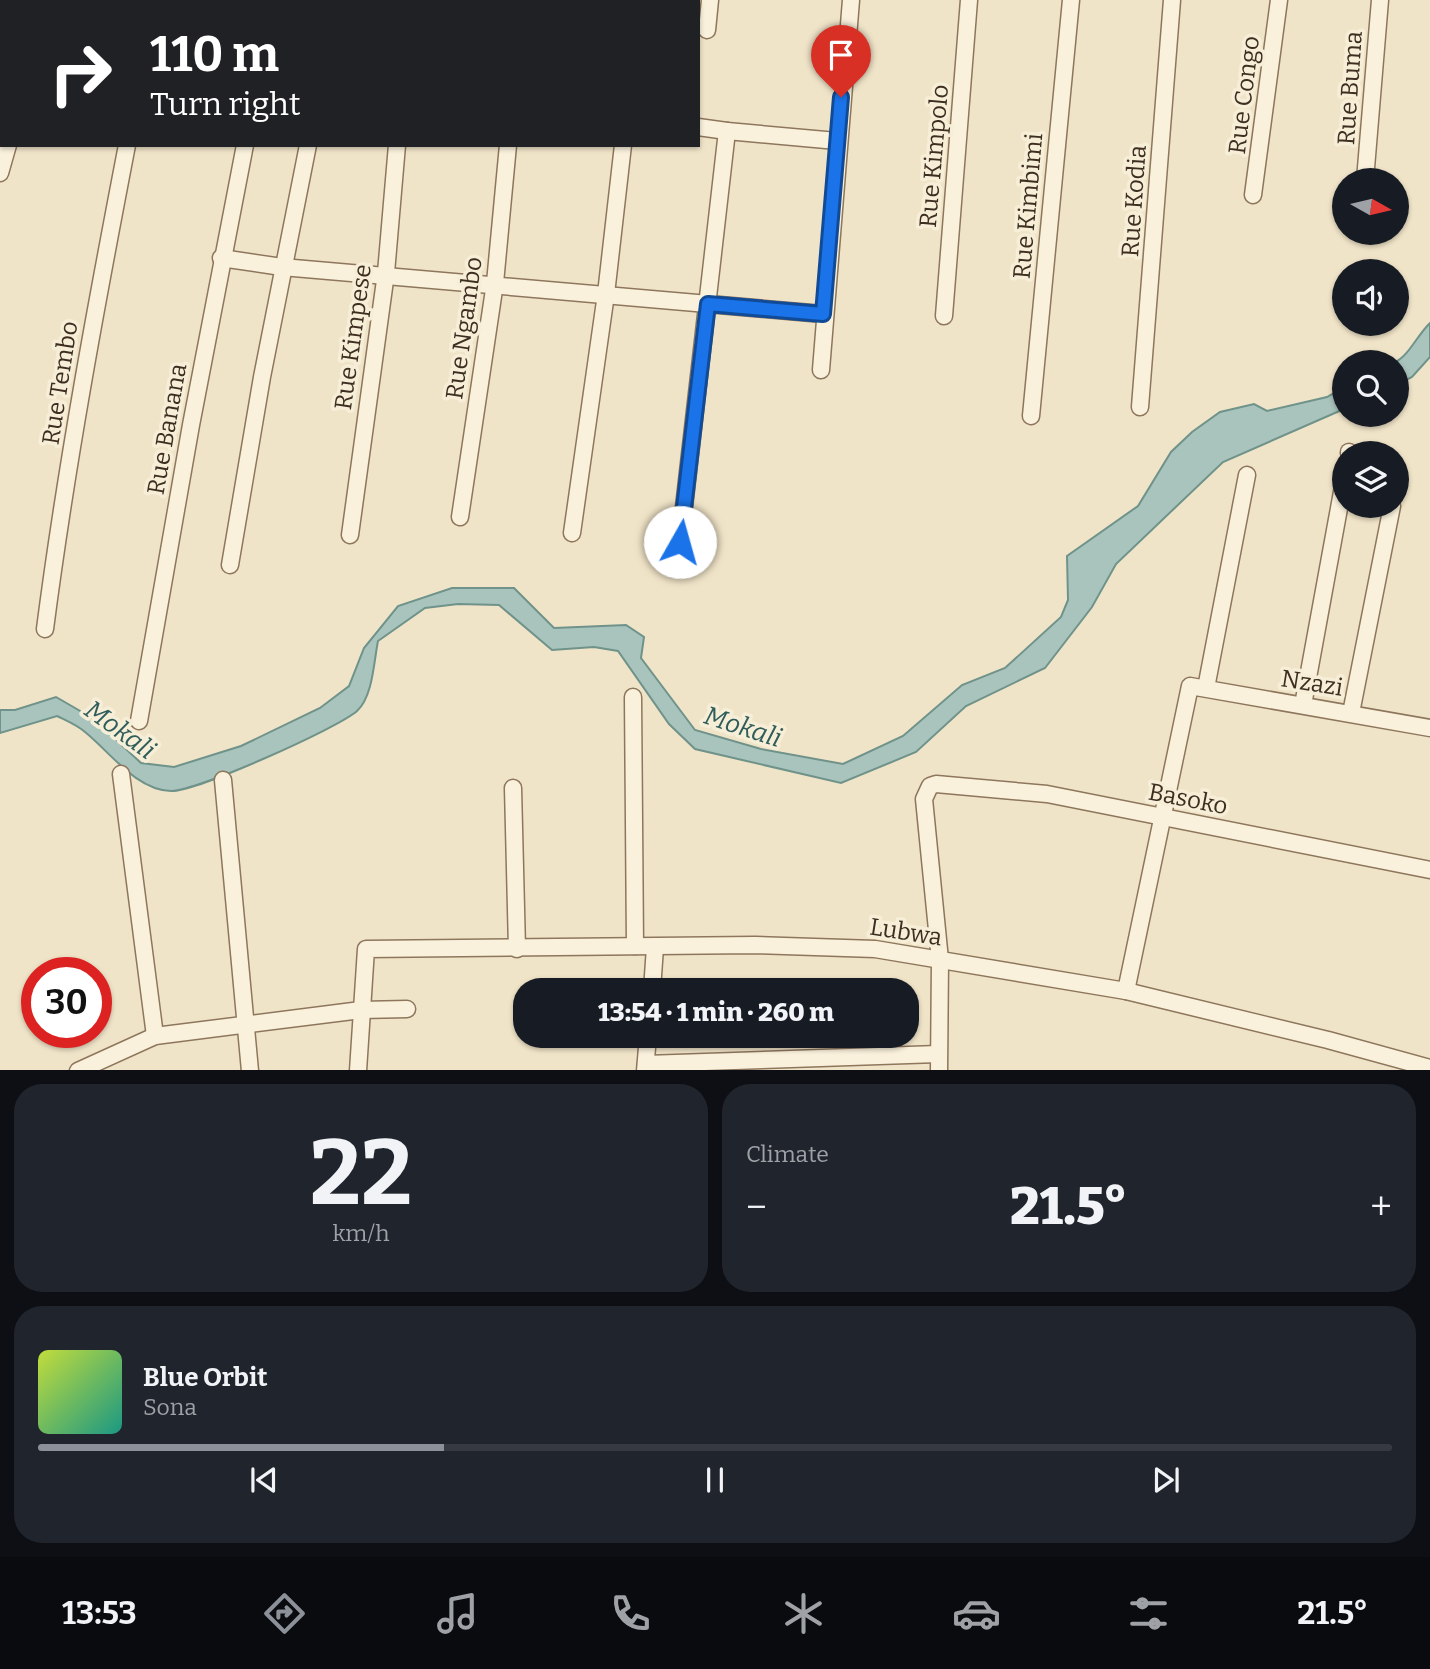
<!DOCTYPE html>
<meta charset="utf-8">
<style>
body{margin:0;font-family:Bitter,serif;background:#20242c;color:#f1f3f6;height:100vh;display:flex;flex-direction:column;font-size:26px;white-space:nowrap}
*{box-sizing:border-box;margin:0}
p{font-size:23px;color:#9ea1a6}
.icon{flex:none;width:38px;height:38px;fill:none;stroke:currentColor;stroke-width:2;stroke-linecap:round;stroke-linejoin:round}
.map{position:relative;height:1070px;overflow:hidden}
.drawer{display:flex;flex-direction:column;gap:14px;padding:14px;background:#0d0f14;flex:1}
.drawer>*{flex:none}
.guide{position:absolute;left:0px;top:0px;width:700px;height:147px;box-shadow:0 2px 5px #0004;background:#202124;color:#fff;overflow:hidden}
.needle{width:46px;rotate:98deg}
.fabs{position:absolute;left:1332px;top:168px;display:grid;gap:14px}
.fabs a{display:grid;place-items:center;width:77px;height:77px;border-radius:50%;background:#171b24;box-shadow:0 2px 5px #0004;font-size:35px}
.speed{position:absolute;left:21px;top:957px;display:flex;gap:14px;font-size:35px;font-weight:700;text-align:center}
.speed>*{display:grid;place-content:center;width:91px;height:91px;border-radius:50%;background:#171b24;box-shadow:0 2px 5px #0004;line-height:1}
.speed .limit{border:10px solid #d22;background:#fff;color:#111}
.pin{position:absolute;display:grid;place-items:center;width:60px;height:60px;color:#fff;margin:-72px -30px;border-radius:50% 50% 50% 0;rotate:-45deg;box-shadow:0 0 7px #0007}
.pin .icon{rotate:45deg}
.me{position:absolute;width:77px;margin:-38px;rotate:7deg;stroke-linejoin:round;filter:drop-shadow(0 0 5px #0008)}
.turn{display:flex;align-items:center;gap:24px;height:147px;padding:0 35px;font-size:32px}
.turn .icon{width:91px;height:91px;stroke-width:2.5}
.turn b{display:block;font-size:49px;line-height:60px}
.big{font-size:52px;font-weight:800;line-height:1.1}
.drawer .tile{flex:1;display:flex;flex-direction:column;justify-content:center;gap:10px;min-width:0;padding:0 24px;border-radius:28px;background:#20242c}
.drawer .dial{align-items:center;gap:0}
.dial b{font-size:91px;line-height:1}
.song{display:flex;align-items:center;gap:21px}
.cover{width:84px;height:84px;border-radius:10px;background:linear-gradient(135deg,hsl(70 70% 55%),hsl(170 70% 35%))}
.played{height:7px;border-radius:4px;background:linear-gradient(90deg,#8c9099 30%,#363941 30%)}
.keys{display:flex;justify-content:space-around;direction:ltr}
.heat{display:flex;justify-content:space-between;align-items:center;font-size:38px;direction:ltr}
.drawer .tiles{flex:1;display:grid;gap:14px;grid-template-columns:1fr 1fr}
.tile:last-child{grid-column:span 2}
.trip{position:absolute;left:513px;top:978px;width:406px;height:70px;border-radius:28px;background:#171b24;box-shadow:0 2px 5px #0004;font-weight:800;line-height:70px;text-align:center}
.tabs{display:flex;height:112px;justify-content:space-around;align-items:center;background:#090b0e;color:#9ea1a6}
.tabs .icon{width:49px;height:49px}
.tabs .selected{color:#8c9099}
.tabs b{font-size:32px;color:#f1f3f6}
.map>svg:first-child{display:block}
.water{fill:#a9c4bc;stroke:#6f938a;stroke-width:2}
.lines{fill:none;stroke-linecap:round;stroke-linejoin:round}
.minor-casing{stroke:#8d765c;stroke-width:19}
.minor{stroke:#faf1dc;stroke-width:16}
.route-casing{stroke:#114b97;stroke-width:18}
.route{stroke:#1a73e8;stroke-width:12}
.labels{text-anchor:middle;dominant-baseline:central;stroke-width:7;stroke-linejoin:round;paint-order:stroke}
.street-label{font-size:24px;fill:#3d2e20;stroke:#f7eed8}
.water-label{font-size:26px;font-style:italic;fill:#2f5d5a;stroke:#f7eed8}
</style>
<div class="map">
<svg width="1430" height="1071" viewBox="0 0 1430 1071">
<rect width="100%" height="100%" fill="#f0e4c8"/>
<g class="water">
<path d="M1430 323V357L1412 377 1397 385 1395 362C1408 357 1418 334 1430 323Z"/>
<path d="M1344 387V409L1223 462 1116 564 1092 607 1045 668 966 706 916 752 841 783 695 749 669 724 618 651 594 647 552 650 499 605 458 604 425 608 378 641C374 660 373 697 357 711 338 728 195 792 171 791 136 790 110 752 85 732 77 725 67 721 57 716L0 733V710H15L56 697 94 719 141 763 174 767 241 746 320 708 349 686 364 648 398 606 452 588H514L554 628 626 625 644 637 641 658 695 730 761 749 843 764 903 736 962 685 1005 668 1061 617 1068 600 1067 556 1138 506 1171 452 1192 432 1220 412 1254 404 1267 411 1327 397Z"/>
</g>
<g class="lines">
<g class="minor-casing">
<g id="minor">
<polyline points="42,2 42,0"/>
<polyline points="153,2 154,0"/>
<polyline points="271,2 272,0"/>
<polyline points="406,2 406,0"/>
<polyline points="519,2 520,0"/>
<polyline points="617,2 617,0"/>
<polyline points="707,30 710,0"/>
<polyline points="727,131 837,141"/>
<polyline points="0,173 8,145"/>
<polyline points="1365,180 1380,0"/>
<polyline points="1253,195 1279,0"/>
<polyline points="221,258 282,267 823,314"/>
<polyline points="944,316 969,0"/>
<polyline points="821,370 851,0"/>
<polyline points="1140,407 1172,0"/>
<polyline points="1031,416 1071,0"/>
<polyline points="1349,453 1349,452"/>
<polyline points="1396,480 1398,474"/>
<polyline points="460,517 495,283 508,145"/>
<polyline points="572,533 606,294 623,145"/>
<polyline points="350,535 386,273 397,145"/>
<polyline points="680,542 727,131 698,127"/>
<polyline points="230,565 262,377 308,145"/>
<path d="M45 629C66 467 96 306 127 145"/>
<polyline points="1206,688 1247,475"/>
<polyline points="633,697 635,946"/>
<polyline points="1303,705 1344,481"/>
<polyline points="1351,713 1392,506"/>
<polyline points="139,721 191,425 245,145"/>
<polyline points="121,774 155,1036"/>
<polyline points="223,780 250,1071"/>
<polyline points="513,788 517,949"/>
<polyline points="652,990 655,947"/>
<polyline points="1126,991 1190,686 1430,728"/>
<polyline points="646,1064 938,1054"/>
<polyline points="78,1071 155,1036 361,1010 407,1009"/>
<polyline points="358,1071 366,949 755,945 875,949 1126,991 1328,1040 1430,1068"/>
<polyline points="645,1071 648,1036"/>
<polyline points="939,1071 940,960 924,799 930,786 936,784 1047,794 1430,870"/>
</g>
</g>
<use href="#minor" class="minor"/>
</g>
<g class="lines">
<g class="route-casing">
<polyline id="route" points="680,542 708,304 823,314 841,97"/>
</g>
<use href="#route" class="route"/>
</g>
<g class="labels">
<g class="street-label">
<text transform="translate(1350 88) rotate(-86)">Rue Buma</text>
<text transform="translate(1244 95) rotate(-83)">Rue Congo</text>
<text transform="translate(934 156) rotate(-85)">Rue Kimpolo</text>
<text transform="translate(1134 201) rotate(-86)">Rue Kodia</text>
<text transform="translate(1028 206) rotate(-85)">Rue Kimbimi</text>
<text transform="translate(464 328) rotate(-82)">Rue Ngambo</text>
<text transform="translate(353 337) rotate(-82)">Rue Kimpese</text>
<text transform="translate(60 383) rotate(-81)">Rue Tembo</text>
<text transform="translate(167 429) rotate(-80)">Rue Banana</text>
<text transform="translate(1312 683) rotate(9)">Nzazi</text>
<text transform="translate(1188 799) rotate(11)">Basoko</text>
<text transform="translate(906 932) rotate(9)">Lubwa</text>
</g>
<g class="water-label">
<text transform="translate(743 727) rotate(18)">Mokali</text>
<text transform="translate(120 730) rotate(36)">Mokali</text>
</g>
</g>
</svg>
<div class="fabs">
<a><svg class="needle" viewBox="-14 -14 28 28"><path d="M0-13l5 13h-10z" fill="#e53935"/><path d="M0 13l5-13h-10z" fill="#9ea1a6"/></svg></a>
<a><svg class="icon" aria-label="sound" viewBox="0 0 24 24"><path d="M4 9h4l5-4v14l-5-4H4zM17 9q2 3 0 6"/></svg></a>
<a><svg class="icon" aria-label="search" viewBox="0 0 24 24"><circle cx="10" cy="10" r="6"/><path d="M15 15l6 6"/></svg></a>
<a><svg class="icon" aria-label="layers" viewBox="0 0 24 24"><path d="M12 4l9 5-9 5-9-5zM3 14l9 5 9-5"/></svg></a>
</div>
<div class="speed"><div class="limit">30</div></div>
<div class="pin" style="left:841px;top:97px;background:#d93025"><svg class="icon" aria-label="arrive" viewBox="0 0 24 24"><path d="M6 21V4h12l-3 4 3 4H6"/></svg></div>
<svg class="me" style="left:680px;top:542px" viewBox="-20 -20 40 40"><circle r="19" fill="#fff"/><path d="M0-13L10 11 0 6-10 11z" fill="#1a73e8"/></svg>
<div class="trip">13:54 · 1 min · 260 m</div>
<div class="guide">
<div class="turn"><svg class="icon" aria-label="right" viewBox="0 0 24 24"><path d="M7 20v-9h11M14 6l5 5-5 5"/></svg><div><b>110 m</b>Turn right</div></div>
</div>
</div>
<section class="drawer">
<div class="tiles">
<div class="tile dial"><b>22</b><p>km/h</p></div>
<div class="tile"><p>Climate</p>
<div class="heat"><a>−</a><b class="big">21.5°</b><a>+</a></div>
</div>
<div class="tile">
<div class="song"><i class="cover"></i><div><b>Blue Orbit</b><p>Sona</p></div></div>
<div class="played"></div>
<div class="keys"><svg class="icon" aria-label="previous" viewBox="0 0 24 24"><path d="M18 5L8 12l10 7zM5 5v14"/></svg><svg class="icon" aria-label="pause" viewBox="0 0 24 24"><path d="M8 5v14M16 5v14"/></svg><svg class="icon" aria-label="next" viewBox="0 0 24 24"><path d="M6 5l10 7-10 7zM19 5v14"/></svg></div>
</div>
</div>
</section>
<nav class="tabs">
<b>13:53</b>
<svg class="icon selected" aria-label="directions" viewBox="0 0 24 24"><path d="M12 3l9 9-9 9-9-9zM9 14v-3h6M13 9l2 2-2 2"/></svg>
<svg class="icon" aria-label="music" viewBox="0 0 24 24"><path d="M9 18V5l10-2v13"/><circle cx="6" cy="18" r="3"/><circle cx="16" cy="16" r="3"/></svg>
<svg class="icon" aria-label="phone" viewBox="0 0 24 24"><path d="M5 4h4l2 5-3 2q2 4 5 5l2-3 5 2v4C11 20 4 13 5 4z"/></svg>
<svg class="icon" aria-label="climate" viewBox="0 0 24 24"><path d="M12 3v18M4 7l16 10M4 17L20 7"/></svg>
<svg class="icon" aria-label="car" viewBox="0 0 24 24"><path d="M5 17H2v-5l4-1 3-4h7l3 4 3 1v5h-3M9 17h6M6 11h13"/><circle cx="7" cy="17" r="2"/><circle cx="17" cy="17" r="2"/></svg>
<svg class="icon" aria-label="filters" viewBox="0 0 24 24"><path d="M4 7h16M4 17h16"/><circle cx="9" cy="7" r="2"/><circle cx="15" cy="17" r="2"/></svg>
<b>21.5°</b>
</nav>
